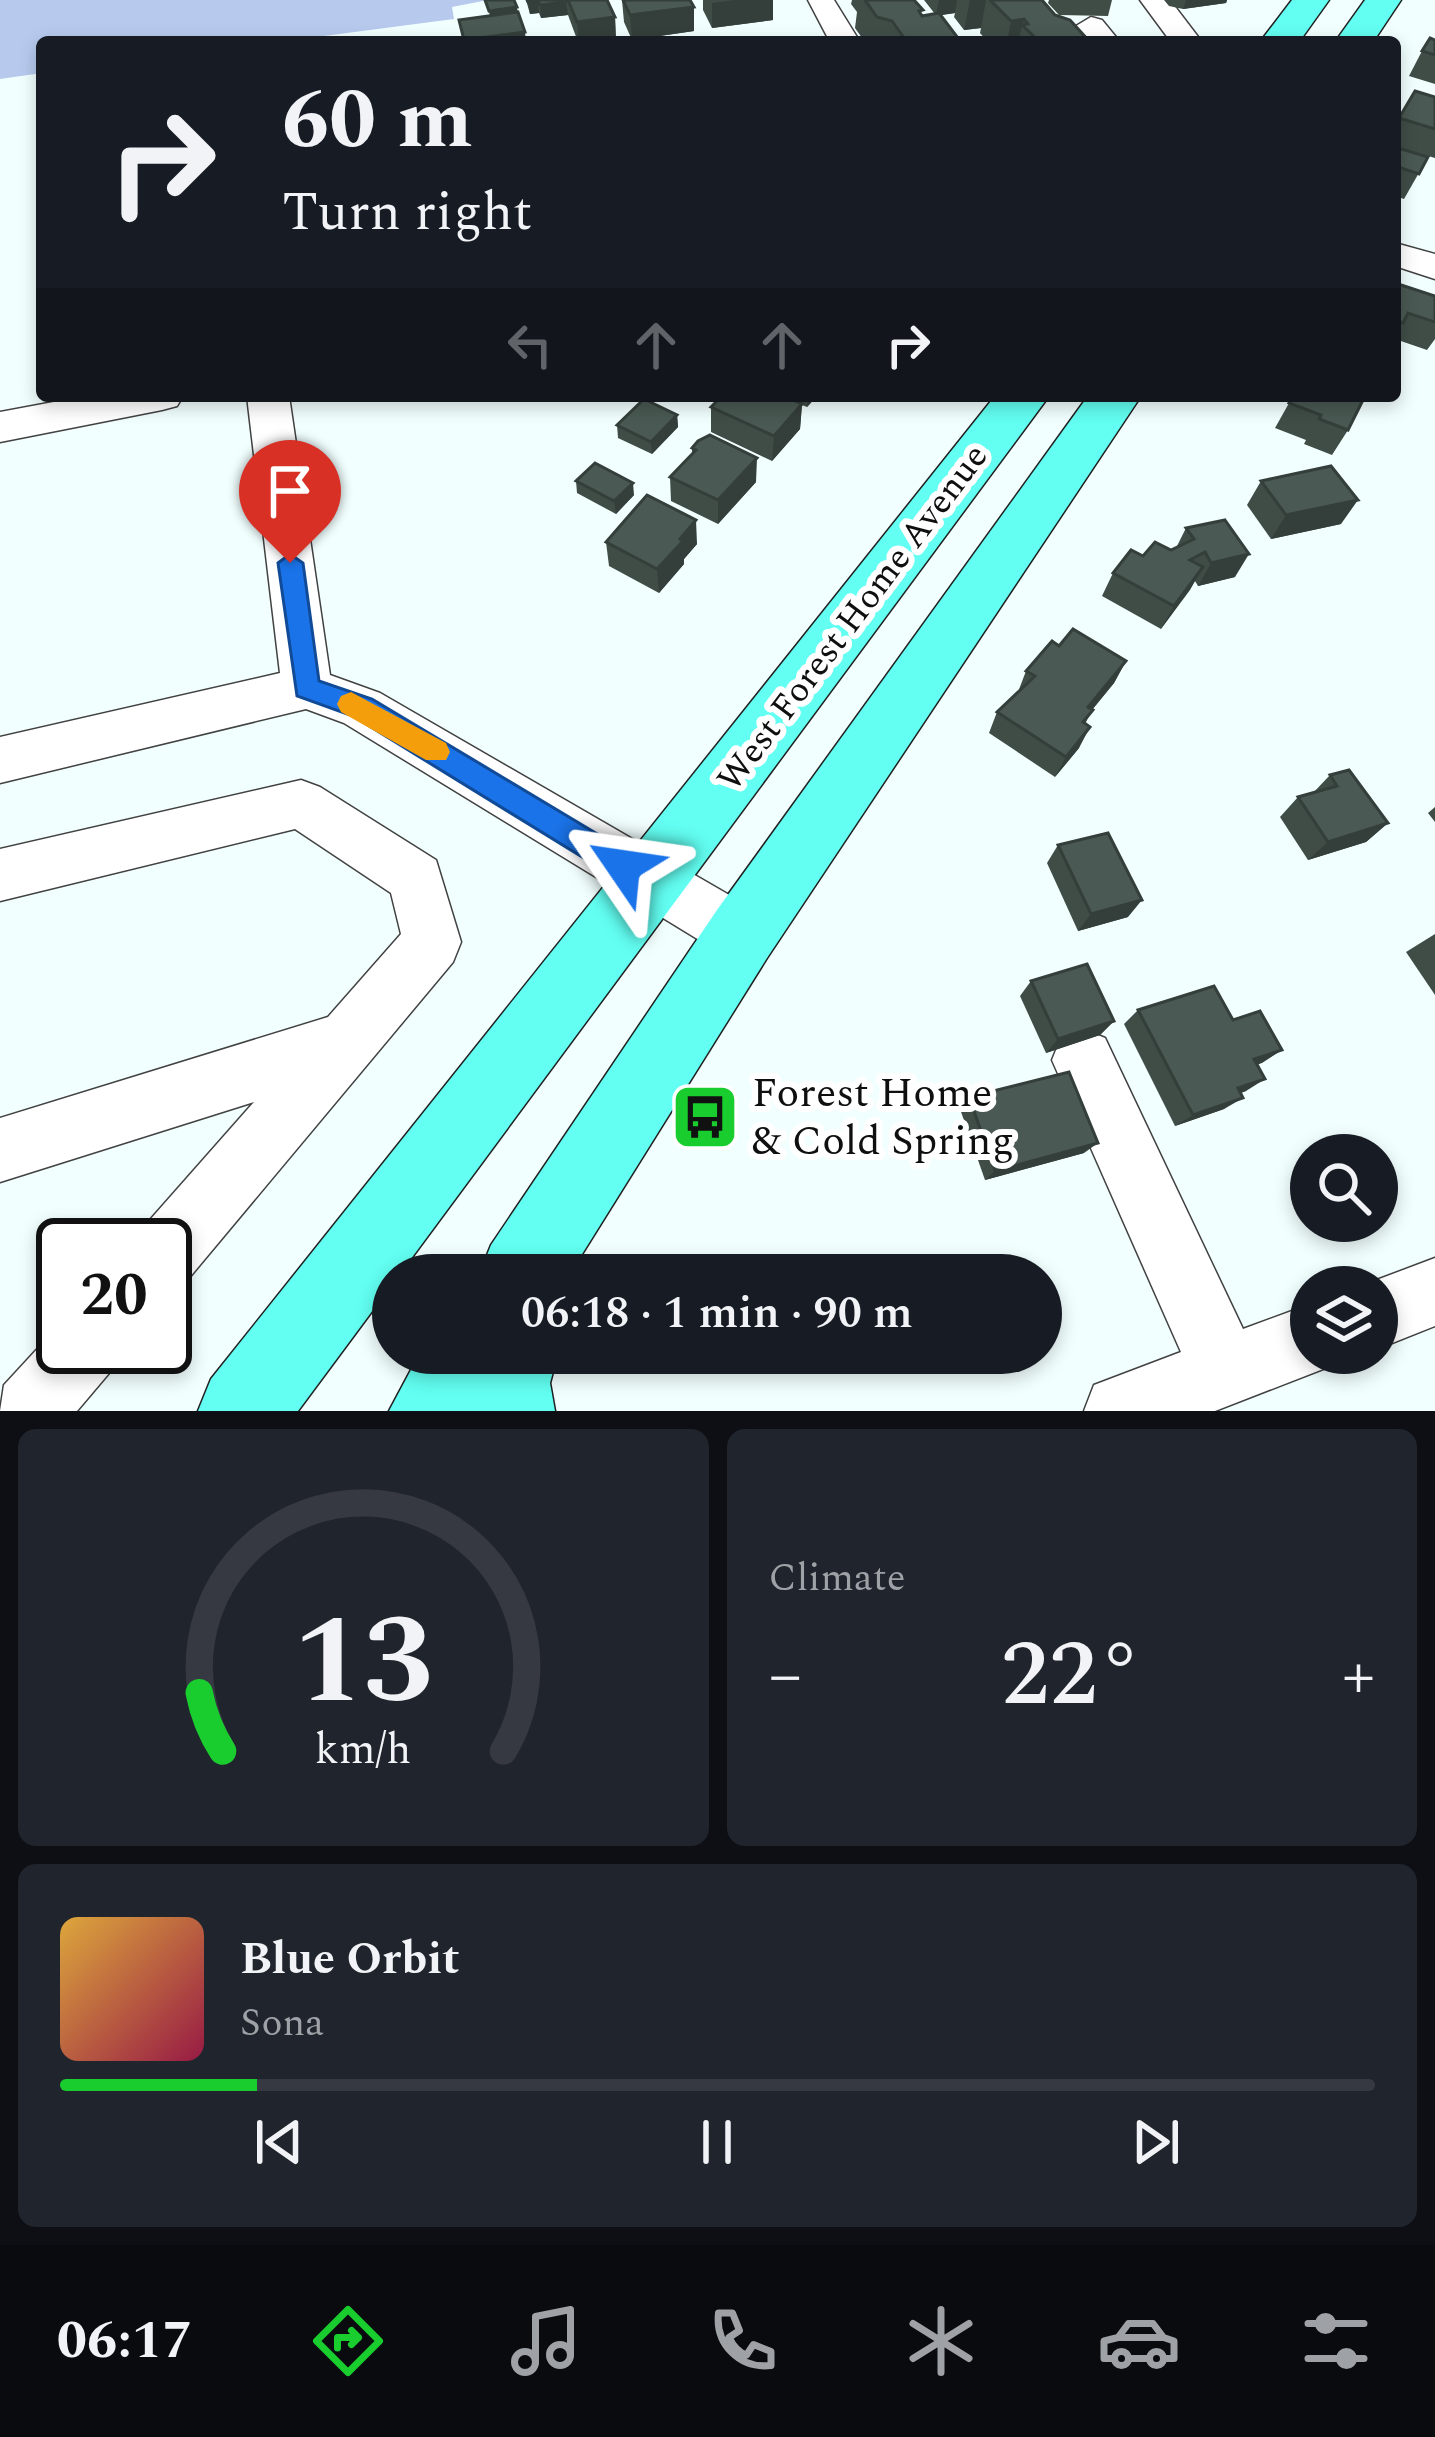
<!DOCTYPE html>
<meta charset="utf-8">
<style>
body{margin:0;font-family:Spectral,serif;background:#20242c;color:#f1f3f6;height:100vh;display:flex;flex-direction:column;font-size:45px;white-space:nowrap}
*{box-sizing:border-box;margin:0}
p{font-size:39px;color:#9ea1a6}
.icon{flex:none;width:66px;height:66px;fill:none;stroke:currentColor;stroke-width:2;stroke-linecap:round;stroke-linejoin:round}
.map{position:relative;height:1411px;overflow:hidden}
.side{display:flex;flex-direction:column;gap:18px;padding:18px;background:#0d0f14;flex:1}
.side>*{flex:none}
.top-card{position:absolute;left:36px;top:36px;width:1365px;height:366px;border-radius:12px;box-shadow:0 6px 18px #0003;background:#171b24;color:#f1f3f6;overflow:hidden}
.controls{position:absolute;left:1290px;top:1134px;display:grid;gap:24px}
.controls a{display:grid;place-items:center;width:108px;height:108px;border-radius:50%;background:#171b24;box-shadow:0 6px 18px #0003;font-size:60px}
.speed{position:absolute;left:36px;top:1218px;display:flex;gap:24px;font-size:60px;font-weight:700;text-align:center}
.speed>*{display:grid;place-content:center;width:156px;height:156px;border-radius:50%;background:#171b24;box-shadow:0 6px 18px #0003;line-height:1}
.speed .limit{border:6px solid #111;border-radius:18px;background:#fff;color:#111}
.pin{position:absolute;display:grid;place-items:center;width:102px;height:102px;color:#fff;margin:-123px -51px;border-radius:50% 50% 50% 0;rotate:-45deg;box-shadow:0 0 12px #0007}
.pin .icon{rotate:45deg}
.me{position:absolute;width:132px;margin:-66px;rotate:302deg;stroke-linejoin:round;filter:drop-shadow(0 0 9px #0008)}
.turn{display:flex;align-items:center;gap:42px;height:252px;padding:0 48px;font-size:54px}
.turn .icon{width:156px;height:156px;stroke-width:2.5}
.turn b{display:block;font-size:84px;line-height:102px}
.lanes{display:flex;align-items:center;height:114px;padding:0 48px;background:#0003;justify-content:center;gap:60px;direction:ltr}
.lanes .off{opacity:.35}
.big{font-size:90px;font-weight:600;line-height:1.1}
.side .tile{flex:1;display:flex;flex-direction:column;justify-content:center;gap:18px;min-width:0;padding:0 42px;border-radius:18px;background:#20242c}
.side .dial{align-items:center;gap:0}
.dial svg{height:312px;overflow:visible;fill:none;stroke:#363941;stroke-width:7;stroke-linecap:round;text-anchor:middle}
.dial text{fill:#f1f3f6;stroke:none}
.song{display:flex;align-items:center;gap:36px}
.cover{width:144px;height:144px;border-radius:18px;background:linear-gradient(135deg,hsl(40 70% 55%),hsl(340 70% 35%))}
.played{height:12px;border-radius:6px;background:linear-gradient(90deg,#19cd2e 15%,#363941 15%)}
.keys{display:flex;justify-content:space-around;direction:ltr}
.heat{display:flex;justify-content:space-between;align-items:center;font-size:66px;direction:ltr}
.side .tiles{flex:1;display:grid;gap:18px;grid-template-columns:1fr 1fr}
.tile:last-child{grid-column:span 2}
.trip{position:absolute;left:372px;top:1254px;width:690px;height:120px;border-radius:60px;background:#171b24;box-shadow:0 6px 18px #0003;font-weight:600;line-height:120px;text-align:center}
.dock{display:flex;height:192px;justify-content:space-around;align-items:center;background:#090b0e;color:#9ea1a6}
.dock .icon{width:84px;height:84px}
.dock .on{color:#19cd2e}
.dock b{font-size:54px;color:#f1f3f6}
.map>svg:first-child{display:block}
.green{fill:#b7caee}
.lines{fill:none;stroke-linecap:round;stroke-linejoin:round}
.minor-casing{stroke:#424242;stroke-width:3}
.major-casing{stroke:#202020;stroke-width:3}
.minor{fill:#fff;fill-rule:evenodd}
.major{fill:#62fff2;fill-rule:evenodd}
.wall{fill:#404d47}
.shaded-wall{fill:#343e3a}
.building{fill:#4a5953;stroke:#343e3a;stroke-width:3}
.route{fill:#1a73e8;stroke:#114b97;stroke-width:3}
.slow{fill:#f59e0b}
.labels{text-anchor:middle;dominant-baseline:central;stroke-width:12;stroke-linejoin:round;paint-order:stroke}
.street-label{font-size:36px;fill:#0f0f0f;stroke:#fff}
.near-poi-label{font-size:42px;fill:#0f0f0f;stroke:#fff;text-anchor:start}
</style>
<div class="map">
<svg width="1435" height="1411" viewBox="0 0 1435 1411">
<rect width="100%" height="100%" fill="#f2ffff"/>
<polygon class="green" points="0,0 488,0 452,7 454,19 278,42 42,42 42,73 0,79"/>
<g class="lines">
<g class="minor-casing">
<g id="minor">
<polygon points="808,0 834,0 860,42 830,42"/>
<polygon points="1140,0 1170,0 1202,42 1171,42"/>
<polygon points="1091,17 1102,20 1120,42 1088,42 1076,26"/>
<polygon points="1395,243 1435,254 1435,279 1395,266"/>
<polygon points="86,396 183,396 177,406 162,410 0,442 0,412"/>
<polygon points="247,396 289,396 330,675 380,693 762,914 771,934 762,954 742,962 722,954 344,723 306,709 0,783 0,737 280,673"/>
<polygon points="301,780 320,787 436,860 461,942 453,962 189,1278 165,1288 165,1245 135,1245 141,1230 254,1102 0,1182 0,1118 328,1017 401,934 391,893 295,829 0,901 0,849"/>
<polygon points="1083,1029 1105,1038 1243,1329 1311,1304 1311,1353 1340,1353 1336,1364 1215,1411 1084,1411 1094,1385 1181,1352 1052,1060 1061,1038"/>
<polygon points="1435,1258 1435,1326 1377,1349 1377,1287 1358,1287"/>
<polygon points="63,1321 63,1347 120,1347 110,1372 77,1411 0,1411 4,1385"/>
</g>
</g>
<g class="major-casing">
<g id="major">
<polygon points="1292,0 1329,0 1299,42 1260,42"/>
<polygon points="1365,0 1401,0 1373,42 1335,42"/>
<polygon points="995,396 1049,396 399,1275 393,1275 393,1283 298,1411 198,1411 211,1379"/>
<polygon points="1088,396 1141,396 767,958 569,1275 479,1275 491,1245 717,910"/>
<polygon points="420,1353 558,1353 550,1383 555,1411 389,1411"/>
</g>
</g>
<use href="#minor" class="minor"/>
<use href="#major" class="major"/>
</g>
<g class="wall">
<polygon points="526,0 607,0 615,17 616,42 578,42 568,15 541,18 539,13 530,14"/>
<polygon points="622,0 690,0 694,7 694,31 632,40 624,22"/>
<polygon points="703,0 773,0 773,20 712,28 703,10"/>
<polygon points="852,0 914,0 922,16 935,14 924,0 1042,0 1055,15 1090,42 988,42 980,33 981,28 964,30 954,17 955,13 940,15 957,42 865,42 855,28 857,12 851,4"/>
<polygon points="1049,0 1112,0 1108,16 1059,15 1048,3"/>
<polygon points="1164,0 1227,0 1226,3 1183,9 1169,6"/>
<polygon points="1435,40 1435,84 1409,76 1422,51"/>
<polygon points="1415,91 1435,97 1435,158 1395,146 1395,126"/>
<polygon points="1395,147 1428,157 1404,199 1395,196"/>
<polygon points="1395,283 1435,296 1435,339 1427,350 1395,339"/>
<polygon points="787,396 817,396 807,407 802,405 800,429 772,461 711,432 711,407"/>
<polygon points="1293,396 1348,430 1332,455 1304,444 1306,440 1275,428"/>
<polygon points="677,415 678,427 652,454 618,438 617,425"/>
<polygon points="692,448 756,482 718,524 671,501 670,477 692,454"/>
<polygon points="576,481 634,495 616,514 577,493"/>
<polygon points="1261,481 1341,524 1271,539 1247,505"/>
<polygon points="1186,528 1235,577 1198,586 1195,581 1161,629 1102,596 1113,573 1143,556 1176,548"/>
<polygon points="606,542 697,544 684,559 684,564 659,593 609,566"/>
<polygon points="1059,646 1126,661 1114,683 1092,710 1085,724 1079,748 1055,777 989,733 997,712 1018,692 1026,671"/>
<polygon points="1330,775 1388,823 1366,842 1308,860 1280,817 1298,797 1313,793"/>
<polygon points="1435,807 1435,822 1428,813"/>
<polygon points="1058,845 1128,917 1078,931 1047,863"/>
<polygon points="1435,934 1435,995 1406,952"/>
<polygon points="1031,981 1114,1021 1100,1035 1046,1053 1020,996"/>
<polygon points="1138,1010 1233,1020 1282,1050 1257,1065 1246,1091 1241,1093 1224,1109 1175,1126 1124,1024"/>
<polygon points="969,1097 1084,1153 985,1180 960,1109"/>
</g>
<g class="shaded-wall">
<polygon points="735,0 773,0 773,20 712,28 712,3"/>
<polygon points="939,0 957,0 955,13 936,16"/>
<polygon points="970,0 986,0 981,28 964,30"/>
<polygon points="1186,0 1227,0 1226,3 1183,9"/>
<polygon points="538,1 539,13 530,14 528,2"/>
<polygon points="566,2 568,15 541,18 540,5"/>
<polygon points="517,7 519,20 491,23 489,11"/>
<polygon points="694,7 694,31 632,40 630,15"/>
<polygon points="615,17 616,42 579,42 577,22"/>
<polygon points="1024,19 1018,42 1007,42 1011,21"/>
<polygon points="525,32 526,42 465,42 464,40"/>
<polygon points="808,396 817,396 807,407"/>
<polygon points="802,404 800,429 772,461 774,436"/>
<polygon points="677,415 678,427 652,454 651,442"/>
<polygon points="757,458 756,482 718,524 718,500"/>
<polygon points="633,483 634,495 616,514 614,501"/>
<polygon points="1358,500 1341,524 1271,539 1286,515"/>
<polygon points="696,520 697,544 684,559 684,564 659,593 657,569 680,539"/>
<polygon points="1249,554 1235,577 1198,586 1211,563"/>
<polygon points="1203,567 1190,590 1161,629 1174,606"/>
<polygon points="1126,661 1114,683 1077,728 1088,707"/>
<polygon points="1090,727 1079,748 1055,777 1066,757"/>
<polygon points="1388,823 1366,842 1308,860 1328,842"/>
<polygon points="1142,900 1128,917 1078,931 1091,914"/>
<polygon points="1114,1021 1100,1035 1046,1053 1058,1039"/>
<polygon points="1282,1050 1262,1063 1235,1072 1254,1059"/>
<polygon points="1265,1079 1246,1091 1219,1100 1238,1088"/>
<polygon points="1243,1098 1224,1109 1175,1126 1193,1115"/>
<polygon points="1098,1143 1084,1153 985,1180 995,1171"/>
</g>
<g class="building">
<polygon points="485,0 514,0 517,7 489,11"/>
<polygon points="527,0 566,0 566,2 540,5 538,1 528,2"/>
<polygon points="568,0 607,0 615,17 577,22"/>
<polygon points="623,0 690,0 694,7 630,15"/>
<polygon points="865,0 914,0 923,10 919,11 922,16 939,13 958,38 943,40 944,42 907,42 892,21 877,17"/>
<polygon points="990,0 1042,0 1055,15 1070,20 1090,42 1040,42 1022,25 1028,24 1024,19 1011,21"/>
<polygon points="518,12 525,32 464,40 459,20"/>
<polygon points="1430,38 1435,40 1435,55 1422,51"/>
<polygon points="1415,91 1435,97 1435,129 1399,118"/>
<polygon points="1395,147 1428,157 1419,174 1395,166"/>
<polygon points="1395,283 1435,296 1435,322 1408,313 1403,323 1395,320"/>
<polygon points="722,396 784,396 802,404 774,436 711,407"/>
<polygon points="1293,396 1365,396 1348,430 1319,419 1321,415 1289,403"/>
<polygon points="644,399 677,415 651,442 617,425"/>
<polygon points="710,435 757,458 718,500 670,477 696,450 692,448 698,441"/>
<polygon points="595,463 633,483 614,501 576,481"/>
<polygon points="1331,466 1358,500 1286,515 1261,481"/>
<polygon points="647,495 696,520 680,539 683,541 657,569 606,542"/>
<polygon points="1225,520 1249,554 1211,563 1205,552 1190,560 1203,567 1174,606 1113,573 1131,550 1143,556 1155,542 1171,550 1194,539 1186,528"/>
<polygon points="1073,629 1126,661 1088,707 1093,710 1083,722 1090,727 1066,757 997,712 1035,676 1026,671 1052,641 1059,646"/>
<polygon points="1349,770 1388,823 1328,842 1298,797 1337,786 1330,775"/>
<polygon points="1108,833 1142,900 1091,914 1058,845"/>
<polygon points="1087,964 1114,1021 1058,1039 1031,981"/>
<polygon points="1214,986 1233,1020 1260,1011 1282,1050 1254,1059 1265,1079 1238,1088 1243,1098 1193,1115 1138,1010"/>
<polygon points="1069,1072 1098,1143 995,1171 969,1097"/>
</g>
<polygon class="route" points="290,554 303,563 319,681 372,699 634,856 638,866 634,876 623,880 613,876 353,716 297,696 278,563"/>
<polygon class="slow" points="351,692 446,743 450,752 446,760 426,760 341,712 337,704 341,696"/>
<defs>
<g id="bus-square" transform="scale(3.45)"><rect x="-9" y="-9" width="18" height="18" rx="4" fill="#19cd2e" stroke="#fff"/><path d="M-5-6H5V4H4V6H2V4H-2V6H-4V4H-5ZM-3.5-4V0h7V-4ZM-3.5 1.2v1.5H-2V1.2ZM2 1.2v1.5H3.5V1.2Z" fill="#111"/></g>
</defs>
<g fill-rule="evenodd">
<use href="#bus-square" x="705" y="1117"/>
</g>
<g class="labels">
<g class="street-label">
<text transform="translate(853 618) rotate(-53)">West Forest Home Avenue</text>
</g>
<g class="near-poi-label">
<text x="752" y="1093">Forest Home<tspan x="752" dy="48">&amp; Cold Spring</tspan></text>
</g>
</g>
</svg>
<div class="controls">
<a><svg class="icon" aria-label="search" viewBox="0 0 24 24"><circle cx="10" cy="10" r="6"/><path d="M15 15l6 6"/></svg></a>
<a><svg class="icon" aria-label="layers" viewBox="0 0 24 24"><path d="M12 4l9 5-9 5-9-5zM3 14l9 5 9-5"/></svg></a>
</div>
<div class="speed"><div class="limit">20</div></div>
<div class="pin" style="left:290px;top:563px;background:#d93025"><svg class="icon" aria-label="arrive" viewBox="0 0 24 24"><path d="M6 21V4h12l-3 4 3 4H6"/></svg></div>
<svg class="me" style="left:623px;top:866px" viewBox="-20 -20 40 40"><path d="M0-17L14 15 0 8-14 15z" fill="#1a73e8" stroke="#fff" stroke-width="4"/></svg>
<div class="trip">06:18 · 1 min · 90 m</div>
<div class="top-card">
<div class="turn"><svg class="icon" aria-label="right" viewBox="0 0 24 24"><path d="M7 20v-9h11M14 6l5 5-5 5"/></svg><div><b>60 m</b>Turn right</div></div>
<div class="lanes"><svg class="icon off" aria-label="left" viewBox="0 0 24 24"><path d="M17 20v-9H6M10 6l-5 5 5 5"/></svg><svg class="icon off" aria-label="ahead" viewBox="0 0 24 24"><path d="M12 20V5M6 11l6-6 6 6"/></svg><svg class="icon off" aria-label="ahead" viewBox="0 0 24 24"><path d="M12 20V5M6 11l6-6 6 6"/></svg><svg class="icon" aria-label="right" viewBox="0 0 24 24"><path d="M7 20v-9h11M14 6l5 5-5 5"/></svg></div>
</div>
</div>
<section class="side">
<div class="tiles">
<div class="tile dial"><svg viewBox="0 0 100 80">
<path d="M14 69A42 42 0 1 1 86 69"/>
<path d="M14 69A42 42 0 0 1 8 54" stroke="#19cd2e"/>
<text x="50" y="56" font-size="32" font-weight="700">13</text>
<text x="50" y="72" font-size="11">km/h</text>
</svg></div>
<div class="tile"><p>Climate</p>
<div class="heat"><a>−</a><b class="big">22°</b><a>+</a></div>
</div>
<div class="tile">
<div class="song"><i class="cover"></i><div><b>Blue Orbit</b><p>Sona</p></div></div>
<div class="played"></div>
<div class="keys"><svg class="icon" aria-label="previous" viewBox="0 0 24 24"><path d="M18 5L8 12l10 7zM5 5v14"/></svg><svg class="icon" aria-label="pause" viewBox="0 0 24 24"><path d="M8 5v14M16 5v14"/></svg><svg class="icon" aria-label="next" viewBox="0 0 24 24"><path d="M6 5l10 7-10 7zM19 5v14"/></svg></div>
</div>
</div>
</section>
<nav class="dock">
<b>06:17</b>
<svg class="icon on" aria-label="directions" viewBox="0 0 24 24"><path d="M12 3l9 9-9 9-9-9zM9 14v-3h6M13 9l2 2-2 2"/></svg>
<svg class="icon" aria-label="music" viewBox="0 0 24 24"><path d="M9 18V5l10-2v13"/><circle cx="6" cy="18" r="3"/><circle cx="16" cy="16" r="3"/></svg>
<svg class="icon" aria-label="phone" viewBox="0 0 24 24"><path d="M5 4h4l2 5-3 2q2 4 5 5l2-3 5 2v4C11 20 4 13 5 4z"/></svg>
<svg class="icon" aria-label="climate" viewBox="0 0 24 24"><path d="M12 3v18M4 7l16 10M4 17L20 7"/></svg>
<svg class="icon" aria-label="car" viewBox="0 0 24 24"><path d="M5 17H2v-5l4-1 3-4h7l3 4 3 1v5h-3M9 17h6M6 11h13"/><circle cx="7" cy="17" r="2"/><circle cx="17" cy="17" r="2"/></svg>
<svg class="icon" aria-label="filters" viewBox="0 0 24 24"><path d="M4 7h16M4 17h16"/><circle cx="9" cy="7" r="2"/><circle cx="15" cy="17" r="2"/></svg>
</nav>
